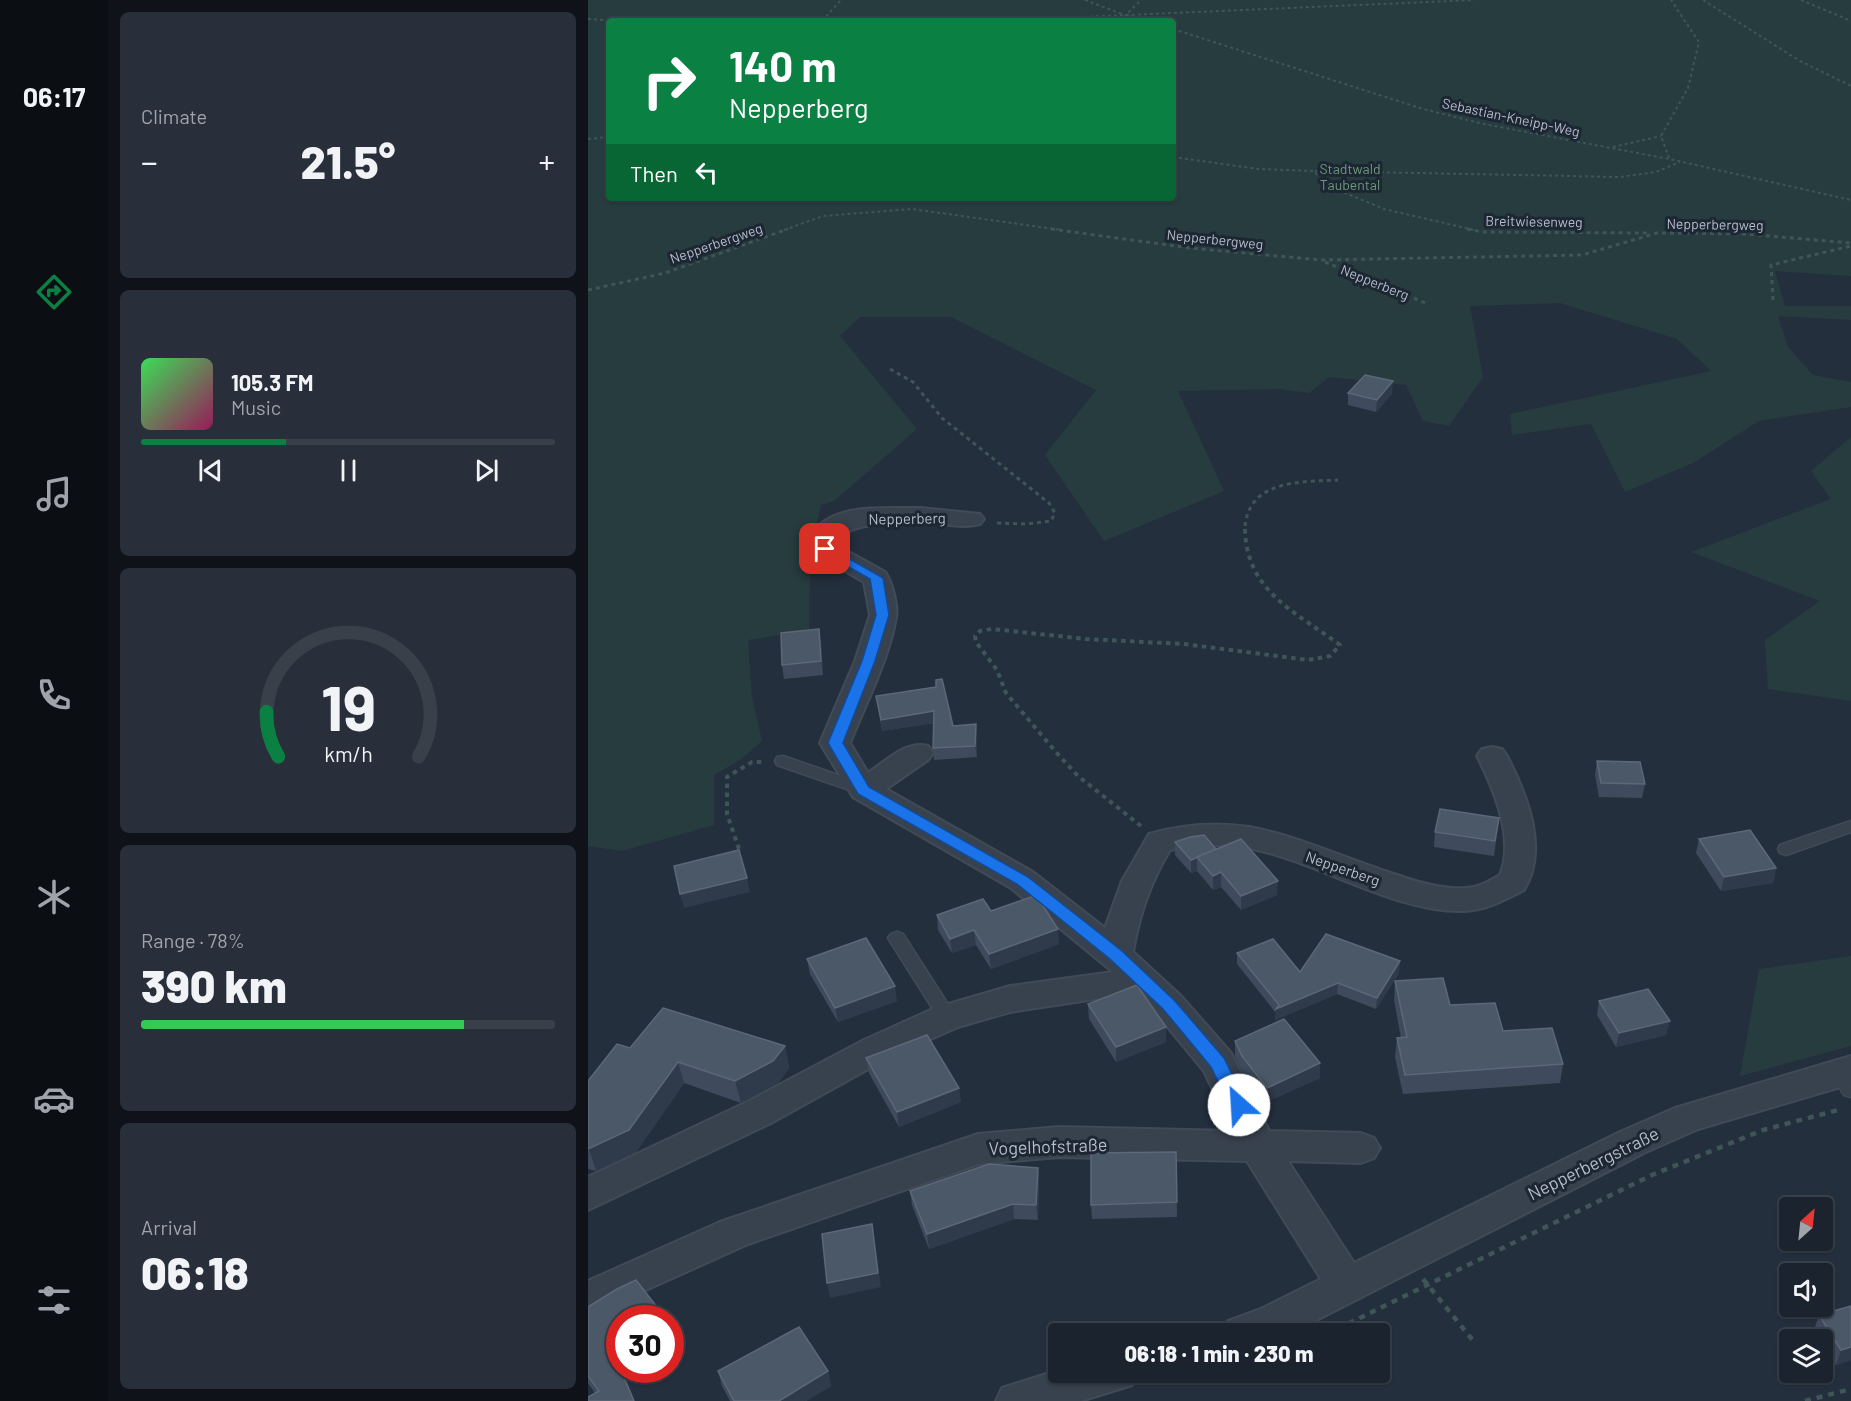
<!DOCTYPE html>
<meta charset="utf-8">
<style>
body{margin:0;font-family:Barlow,sans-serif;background:#282f3a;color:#f1f3f6;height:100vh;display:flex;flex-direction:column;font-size:22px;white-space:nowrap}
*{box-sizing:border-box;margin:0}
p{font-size:20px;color:#a0a4aa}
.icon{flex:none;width:33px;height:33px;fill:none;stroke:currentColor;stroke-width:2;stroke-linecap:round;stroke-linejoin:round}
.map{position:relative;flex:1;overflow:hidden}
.sheet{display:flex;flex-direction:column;gap:12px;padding:12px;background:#0f1319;width:480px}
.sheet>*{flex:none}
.banner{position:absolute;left:18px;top:18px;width:570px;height:183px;border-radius:6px;box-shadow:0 2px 4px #0004,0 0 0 2px #39404a;background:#0b8043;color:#fff;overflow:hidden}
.needle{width:39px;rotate:27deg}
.fabs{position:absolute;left:1191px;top:1197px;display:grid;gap:12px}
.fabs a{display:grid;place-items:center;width:54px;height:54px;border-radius:6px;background:#1b232e;box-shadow:0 2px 4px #0004,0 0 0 2px #39404a;font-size:30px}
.speed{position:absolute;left:18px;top:1305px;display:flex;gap:12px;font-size:30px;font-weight:700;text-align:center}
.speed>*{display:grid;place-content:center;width:78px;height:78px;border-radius:50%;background:#1b232e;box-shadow:0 2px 4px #0004,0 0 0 2px #39404a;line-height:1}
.speed .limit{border:9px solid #d22;background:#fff;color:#111}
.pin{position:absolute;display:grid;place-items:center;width:51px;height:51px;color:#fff;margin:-26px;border-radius:12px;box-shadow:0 3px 9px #0006}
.me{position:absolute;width:66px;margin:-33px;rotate:334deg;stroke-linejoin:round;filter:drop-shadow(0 0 4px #0008)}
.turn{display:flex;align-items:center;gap:21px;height:126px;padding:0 24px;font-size:27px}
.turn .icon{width:78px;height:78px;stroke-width:2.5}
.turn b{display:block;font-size:42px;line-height:51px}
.then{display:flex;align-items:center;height:57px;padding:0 24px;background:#0003;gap:12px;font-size:22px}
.big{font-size:45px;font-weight:800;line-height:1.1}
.sheet .card{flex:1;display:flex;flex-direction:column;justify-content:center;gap:9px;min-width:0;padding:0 21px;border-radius:9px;background:#282f3a}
.sheet .dial{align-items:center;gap:0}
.dial svg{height:156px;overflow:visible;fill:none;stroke:#39404a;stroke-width:7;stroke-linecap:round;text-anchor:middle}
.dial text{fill:#f1f3f6;stroke:none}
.song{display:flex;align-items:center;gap:18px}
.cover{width:72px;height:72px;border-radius:9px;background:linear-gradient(135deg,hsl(130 70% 55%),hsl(330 70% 35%))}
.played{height:6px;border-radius:3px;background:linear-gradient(90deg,#0b8043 35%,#39404a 35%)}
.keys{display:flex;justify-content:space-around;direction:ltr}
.heat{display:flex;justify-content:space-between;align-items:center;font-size:33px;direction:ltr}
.charge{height:9px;border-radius:4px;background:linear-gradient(90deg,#34c759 78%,#39404a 0)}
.trip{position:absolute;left:460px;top:1323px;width:342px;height:60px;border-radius:6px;background:#1b232e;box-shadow:0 2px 4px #0004,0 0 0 2px #39404a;font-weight:800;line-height:60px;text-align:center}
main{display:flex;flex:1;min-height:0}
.dock{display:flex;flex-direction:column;width:108px;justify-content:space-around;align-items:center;background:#0b0e12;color:#a0a4aa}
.dock .icon{width:42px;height:42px}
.dock .current{color:#0b8043}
.dock b{font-size:27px;color:#f1f3f6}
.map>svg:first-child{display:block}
.green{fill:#263c3f;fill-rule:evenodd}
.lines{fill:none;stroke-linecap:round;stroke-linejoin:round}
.lane-casing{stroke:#414a57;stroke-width:3}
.street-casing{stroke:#414a57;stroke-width:4}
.path-far3{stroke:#3f5557;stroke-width:2;stroke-dasharray:3 3;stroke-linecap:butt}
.path-far2{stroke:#3f5557;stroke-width:3;stroke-dasharray:4 4;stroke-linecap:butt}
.path-far1{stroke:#3f5557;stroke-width:4;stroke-dasharray:4.5 4.5;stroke-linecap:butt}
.path{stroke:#3f5557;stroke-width:4.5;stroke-dasharray:6 6;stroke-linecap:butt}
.lane{fill:#38414e;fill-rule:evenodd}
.street{fill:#38414e;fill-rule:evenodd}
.wall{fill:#3f4b5c}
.shaded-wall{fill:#2f3b4b}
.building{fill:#4b5868;stroke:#5c6777;stroke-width:1.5}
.route{fill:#1a73e8;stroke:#114b97;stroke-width:1.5}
.labels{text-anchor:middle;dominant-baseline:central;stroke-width:6;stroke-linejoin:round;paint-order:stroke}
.far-street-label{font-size:14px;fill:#b4bcc9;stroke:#1d2633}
.far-park-label{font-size:14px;fill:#6b9a76;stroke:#1d2633}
.street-label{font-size:15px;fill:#b4bcc9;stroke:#1d2633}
.near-street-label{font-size:18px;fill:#b4bcc9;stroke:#1d2633}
</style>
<main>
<nav class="dock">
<b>06:17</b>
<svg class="icon current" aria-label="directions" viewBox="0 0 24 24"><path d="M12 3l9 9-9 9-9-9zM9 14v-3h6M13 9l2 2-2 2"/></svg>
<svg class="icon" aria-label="music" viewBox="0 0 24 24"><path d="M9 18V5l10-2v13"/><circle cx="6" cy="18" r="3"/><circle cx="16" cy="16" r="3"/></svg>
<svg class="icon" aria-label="phone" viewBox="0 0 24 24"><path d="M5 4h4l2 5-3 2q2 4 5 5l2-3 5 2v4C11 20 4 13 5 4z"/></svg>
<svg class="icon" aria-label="climate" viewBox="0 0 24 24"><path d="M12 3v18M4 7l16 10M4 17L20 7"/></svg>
<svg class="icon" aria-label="car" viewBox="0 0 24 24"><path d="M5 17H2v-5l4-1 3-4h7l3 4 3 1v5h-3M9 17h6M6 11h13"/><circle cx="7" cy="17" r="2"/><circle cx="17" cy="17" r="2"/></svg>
<svg class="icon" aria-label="filters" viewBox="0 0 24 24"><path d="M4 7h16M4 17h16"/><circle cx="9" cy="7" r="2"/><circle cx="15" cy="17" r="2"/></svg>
</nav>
<section class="sheet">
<div class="card"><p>Climate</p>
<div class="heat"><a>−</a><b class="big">21.5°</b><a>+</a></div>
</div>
<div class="card">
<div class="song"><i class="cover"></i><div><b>105.3 FM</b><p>Music</p></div></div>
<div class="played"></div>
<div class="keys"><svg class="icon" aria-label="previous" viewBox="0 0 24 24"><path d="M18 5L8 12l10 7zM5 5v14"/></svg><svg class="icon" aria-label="pause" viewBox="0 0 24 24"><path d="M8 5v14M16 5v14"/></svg><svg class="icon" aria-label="next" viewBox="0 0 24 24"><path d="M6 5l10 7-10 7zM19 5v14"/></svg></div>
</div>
<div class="card dial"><svg viewBox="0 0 100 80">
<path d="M14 69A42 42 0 1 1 86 69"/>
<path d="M14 69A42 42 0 0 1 8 46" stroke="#0b8043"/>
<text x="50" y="56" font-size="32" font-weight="700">19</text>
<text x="50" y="72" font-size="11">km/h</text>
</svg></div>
<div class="card"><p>Range · 78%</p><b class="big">390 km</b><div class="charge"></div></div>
<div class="card"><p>Arrival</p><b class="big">06:18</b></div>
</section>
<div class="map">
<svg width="1263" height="1401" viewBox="0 0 1263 1401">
<rect width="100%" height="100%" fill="#242f3e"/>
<g class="green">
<path d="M0 0H1263V276L1187 271 1197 306H1263V320L1190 316 1200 347 1225 375 1263 382V407L1171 421 1105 463 1037 492 1003 424 924 435 922 414 1123 371 1089 339 972 303 882 306 895 377 861 426 835 421 818 385 741 377 721 393 691 389 590 391 636 491 516 541 457 455 508 390 363 317H272L252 336 329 429 246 501 233 505 222 553 221 630 160 640 164 696 174 741 152 760 126 775V825L34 851 0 846ZM21 21H585V198H21Z"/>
<polygon points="1263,437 1263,701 1180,689 1177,640 1232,601 1103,552 1243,499 1223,471"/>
<polygon points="1263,956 1263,1046 1152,1076 1171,969"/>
</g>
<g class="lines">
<g class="lane-casing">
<g id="lane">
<polygon points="195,756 282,786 284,790 282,794 276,795 189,765 187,761 189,757"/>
<polygon points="1263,821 1263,832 1198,855 1192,853 1190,849 1192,845"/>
<polygon points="309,932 315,934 365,1012 368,1017 365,1022 359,1024 353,1022 300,938 303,934"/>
<path d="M1251 1066C1263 1071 1263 1084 1263 1097L1256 1095 1242 1073 1244 1068Z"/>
</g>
</g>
<g class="street-casing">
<g id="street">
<path d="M332 508 392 514 396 519 392 524C377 528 360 525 345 523 316 521 278 521 252 535L250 546 297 572C304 582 310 605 308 617 302 657 277 705 262 743L280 773C298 761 318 740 340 746L345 753 340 760 298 789 445 872 517 928 534 881 561 834C593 825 628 822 661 827 711 836 758 859 806 874 828 882 854 890 878 888 891 887 900 882 912 875 927 839 906 789 889 756L894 749 904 747 914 749 919 756C939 795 961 849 936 890 917 900 898 910 876 911 808 913 732 863 665 849 638 843 609 845 582 850 563 881 551 915 545 952L593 996 643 1053 681 1131 773 1133 786 1138 792 1148 786 1158 773 1163 700 1161 766 1263 1032 1132 1087 1108 1263 1056V1084L1110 1129 1058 1152 701 1334H634L640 1321 675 1308 733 1279 659 1161 471 1157 391 1164 160 1244 0 1316V1281L132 1222 390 1134 471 1127 644 1131 616 1071 569 1014 547 993 422 1012 370 1027 300 1058 183 1123 0 1210V1177L157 1103 276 1040 347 1008 422 986 525 972 423 888 265 797 232 743 267 661 282 615 276 582 228 554 224 549C225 542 225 532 231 526 254 503 302 509 332 508Z"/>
<polygon points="471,1370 471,1372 549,1372 544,1385 493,1401 408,1401 414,1388"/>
</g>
</g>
<g class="path-far3">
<polyline points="497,0 534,14"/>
<polyline points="1115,0 1212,61 1263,86"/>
<polyline points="1213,0 1263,21"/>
<polyline points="542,16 558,21"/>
<polyline points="0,19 33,21"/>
<polyline points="234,21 253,0"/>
<polyline points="400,21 886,0"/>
<polyline points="532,21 553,0"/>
<polyline points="585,29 835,109 896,124 1081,159 1263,200"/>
<polyline points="0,139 21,137"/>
<polyline points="1025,147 1073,136"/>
<polyline points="585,157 670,169 726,171 738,185 796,209 886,230"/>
<polyline points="1081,158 1073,136 1100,88 1111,42 1083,0"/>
<polyline points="727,171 1032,177 1068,172 1092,162"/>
<polyline points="196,230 235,216 324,209 474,230"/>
</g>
<g class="path-far2">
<polyline points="463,229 602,248 733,260 994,255 1069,233 1157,234 1263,243"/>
<polyline points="879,229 894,232 1063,233"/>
<polyline points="737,262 840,304"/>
<polyline points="0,290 77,273 200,229"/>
<polyline points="1185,300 1183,265 1263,246"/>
<polyline points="302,369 325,382 354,418 461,503 467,513 463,521 438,524 409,523"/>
<path d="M657 526C662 479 714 482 750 480"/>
</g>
<g class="path-far1">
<path d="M553 826 490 776 467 751 418 693 409 670 388 642 387 636 392 631 404 629 498 639 596 644 720 660 742 656 752 645C708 612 656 591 657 525"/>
<polyline points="151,849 139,814 139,777 164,762 176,762"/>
</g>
<g class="path">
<polyline points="835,1279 887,1343"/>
<polyline points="739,1334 1064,1175 1175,1130 1254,1109"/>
<polyline points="1217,1401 1263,1389"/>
</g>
<use href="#lane" class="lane"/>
<use href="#street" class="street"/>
</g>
<g class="wall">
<polygon points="760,393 804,394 788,412 760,405"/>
<polygon points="231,629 233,642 235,675 196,679 194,665"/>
<polygon points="288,696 365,726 388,724 389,736 389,757 346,760 345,748 346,723 294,731"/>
<polygon points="1009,761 1057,784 1054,798 1011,797 1007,775"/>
<polygon points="911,818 906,856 846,847 847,832"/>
<polygon points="1111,839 1188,868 1185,883 1133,891 1108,853"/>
<polygon points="587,842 628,849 689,895 653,910 633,887 625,890 609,871 603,873 587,855"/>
<polygon points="403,911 471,944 403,969 388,945 364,953 350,930 349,915"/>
<polygon points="649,953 712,972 811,973 788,1009 749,994 687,1020 688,1013 649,964"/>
<polygon points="219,959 309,1001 250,1022 222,974"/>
<polygon points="807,981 862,1005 915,1031 975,1064 972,1083 815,1094 807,1057 809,1038 813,1038 806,1000"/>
<polygon points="1011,1001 1078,1035 1028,1047 1009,1015"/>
<polygon points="500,1004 578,1042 528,1062 501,1019"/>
<polygon points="647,1041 732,1078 678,1102 654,1071 647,1056"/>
<polygon points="197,1046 201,1068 190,1083 153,1103 96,1083 48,1152 8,1171 0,1169 0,1081 42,1048"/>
<polygon points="278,1058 373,1102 311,1127 281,1073"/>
<polygon points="588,1152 589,1217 504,1219 503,1205"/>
<polygon points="450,1168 451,1183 450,1220 426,1219 341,1249 324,1205 322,1191"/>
<polygon points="0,1307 32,1318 32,1363 30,1364 46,1401 7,1393 0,1383"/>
<polygon points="1231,1315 1263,1360 1248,1365 1234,1344 1234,1340 1232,1340 1226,1330"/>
<polygon points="130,1371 240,1371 243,1386 218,1401 142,1401 134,1386"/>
</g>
<g class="shaded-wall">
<polygon points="805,381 804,394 788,412 789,400"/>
<polygon points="231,629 233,642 235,675 233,661"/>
<polygon points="346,711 348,723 294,731 293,720"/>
<polygon points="388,724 389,736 389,757 387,746"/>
<polygon points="609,858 609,871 603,873 603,860"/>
<polygon points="1188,868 1185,883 1133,891 1136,877"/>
<polygon points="633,872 633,887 625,890 625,876"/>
<polygon points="159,878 162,892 96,908 92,894"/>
<polygon points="690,881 689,895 653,910 653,896"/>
<polygon points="470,929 471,944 403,969 401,954"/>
<polygon points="386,930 388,945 364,953 362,939"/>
<polygon points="812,961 811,973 788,1009 789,998"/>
<polygon points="750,983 749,994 687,1020 688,1009"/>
<polygon points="307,986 309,1001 250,1022 247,1008"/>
<polygon points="1082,1021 1078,1035 1028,1047 1031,1033"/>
<polygon points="578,1027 578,1042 528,1062 528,1047"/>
<polygon points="197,1046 201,1068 190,1083 153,1103 147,1081"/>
<polygon points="90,1062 96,1083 48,1152 8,1171 1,1149"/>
<polygon points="732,1063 732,1078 678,1102 679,1088"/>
<polygon points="371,1088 373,1102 311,1127 309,1112"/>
<polygon points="450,1168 451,1183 450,1220 448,1205"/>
<polygon points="425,1204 426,1219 341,1249 339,1234"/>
<polygon points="284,1224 293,1287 242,1298 239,1283"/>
<polygon points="32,1345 32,1363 30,1364 25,1350"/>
<polygon points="1263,1347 1263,1360 1248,1365 1253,1350"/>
<polygon points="240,1371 243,1386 218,1401 191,1401"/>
</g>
<g class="building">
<polygon points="777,375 805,381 789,400 760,393"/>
<polygon points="231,629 233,661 194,665 193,633"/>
<polygon points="354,679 365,726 388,724 387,746 345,748 346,711 293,720 288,696 348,687 348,680"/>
<polygon points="1009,761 1052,762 1057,784 1013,783"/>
<polygon points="852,809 911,818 907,841 847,832"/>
<polygon points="1162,830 1188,868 1136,877 1111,839"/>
<polygon points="616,835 628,849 603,860 587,842 602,837"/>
<polygon points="653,839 690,881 653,896 633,872 625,876 609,857"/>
<polygon points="151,850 159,878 92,894 86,866"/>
<polygon points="446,896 452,901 470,929 401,954 386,930 362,939 349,915 395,899 403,911"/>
<polygon points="738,934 812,961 789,998 750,983 688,1009 691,1005 649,953 685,939 712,972"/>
<polygon points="278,938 307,986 247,1008 219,959"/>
<polygon points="855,978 862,1005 907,1003 915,1031 964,1028 975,1064 817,1075 809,1038 819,1037 807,981"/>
<polygon points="549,985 578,1027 528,1047 500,1004"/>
<polygon points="1060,989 1082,1021 1031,1033 1011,1001"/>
<polygon points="75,1008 197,1046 185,1061 147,1081 90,1062 41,1130 0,1149 0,1081 29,1044 42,1048"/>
<polygon points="696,1019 732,1063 679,1088 654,1056 647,1041"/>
<polygon points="339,1035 371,1088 309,1112 278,1058"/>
<polygon points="588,1152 589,1202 503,1205 503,1153"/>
<polygon points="401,1164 450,1168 448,1205 425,1204 339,1234 322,1191"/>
<polygon points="284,1224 290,1273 239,1283 234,1234"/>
<polygon points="48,1280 76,1316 73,1318 32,1318 32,1345 25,1350 32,1366 32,1370 33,1370 46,1401 0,1401 0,1397 11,1391 0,1376 0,1307 29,1289"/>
<polygon points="1263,1306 1263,1347 1253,1350 1231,1315"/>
<polygon points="211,1327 240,1371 191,1401 146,1401 130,1371"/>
</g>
<polygon class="route" points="237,545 295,578 301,615 287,661 255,743 281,787 440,877 534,951 587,1001 636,1058 659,1105 657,1110 651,1112 644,1110 623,1067 575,1009 522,959 429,884 270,794 240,743 274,661 288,615 282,579 233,551 233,546"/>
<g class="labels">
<g class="far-street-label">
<text transform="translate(923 117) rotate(12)">Sebastian-Kneipp-Weg</text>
<text transform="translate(946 221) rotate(1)">Breitwiesenweg</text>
<text transform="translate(1127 224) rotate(1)">Nepperbergweg</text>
<text transform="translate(627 239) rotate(6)">Nepperbergweg</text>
<text transform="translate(128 243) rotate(-19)">Nepperbergweg</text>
<text transform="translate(787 282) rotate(22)">Nepperberg</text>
</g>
<g class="far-park-label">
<text x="762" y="168">Stadtwald<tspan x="762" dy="16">Taubental</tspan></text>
</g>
<g class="street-label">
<text transform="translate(319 518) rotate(-1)">Nepperberg</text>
<text transform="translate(755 868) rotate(19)">Nepperberg</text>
</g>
<g class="near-street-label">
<text transform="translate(460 1146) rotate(-2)">Vogelhofstraße</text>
<text transform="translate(1005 1163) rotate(-26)">Nepperbergstraße</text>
</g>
</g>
</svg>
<div class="fabs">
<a><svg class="needle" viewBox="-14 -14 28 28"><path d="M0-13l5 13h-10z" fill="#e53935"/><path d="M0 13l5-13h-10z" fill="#a0a4aa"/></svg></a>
<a><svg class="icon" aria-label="sound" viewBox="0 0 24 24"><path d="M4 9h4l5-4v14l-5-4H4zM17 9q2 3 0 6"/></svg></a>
<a><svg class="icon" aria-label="layers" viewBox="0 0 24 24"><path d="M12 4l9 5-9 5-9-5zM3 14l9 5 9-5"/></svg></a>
</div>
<div class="speed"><div class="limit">30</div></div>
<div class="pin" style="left:237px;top:549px;background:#d93025"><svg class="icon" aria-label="arrive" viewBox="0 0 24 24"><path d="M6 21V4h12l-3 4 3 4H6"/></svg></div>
<svg class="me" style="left:651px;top:1105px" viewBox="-20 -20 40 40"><circle r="19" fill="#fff"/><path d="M0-13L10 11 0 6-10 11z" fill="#1a73e8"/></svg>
<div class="trip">06:18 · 1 min · 230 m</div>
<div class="banner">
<div class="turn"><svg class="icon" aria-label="right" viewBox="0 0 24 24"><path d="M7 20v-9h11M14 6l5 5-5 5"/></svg><div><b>140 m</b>Nepperberg</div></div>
<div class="then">Then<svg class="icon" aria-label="left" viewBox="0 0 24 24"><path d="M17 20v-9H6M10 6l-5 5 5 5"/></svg></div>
</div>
</div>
</main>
